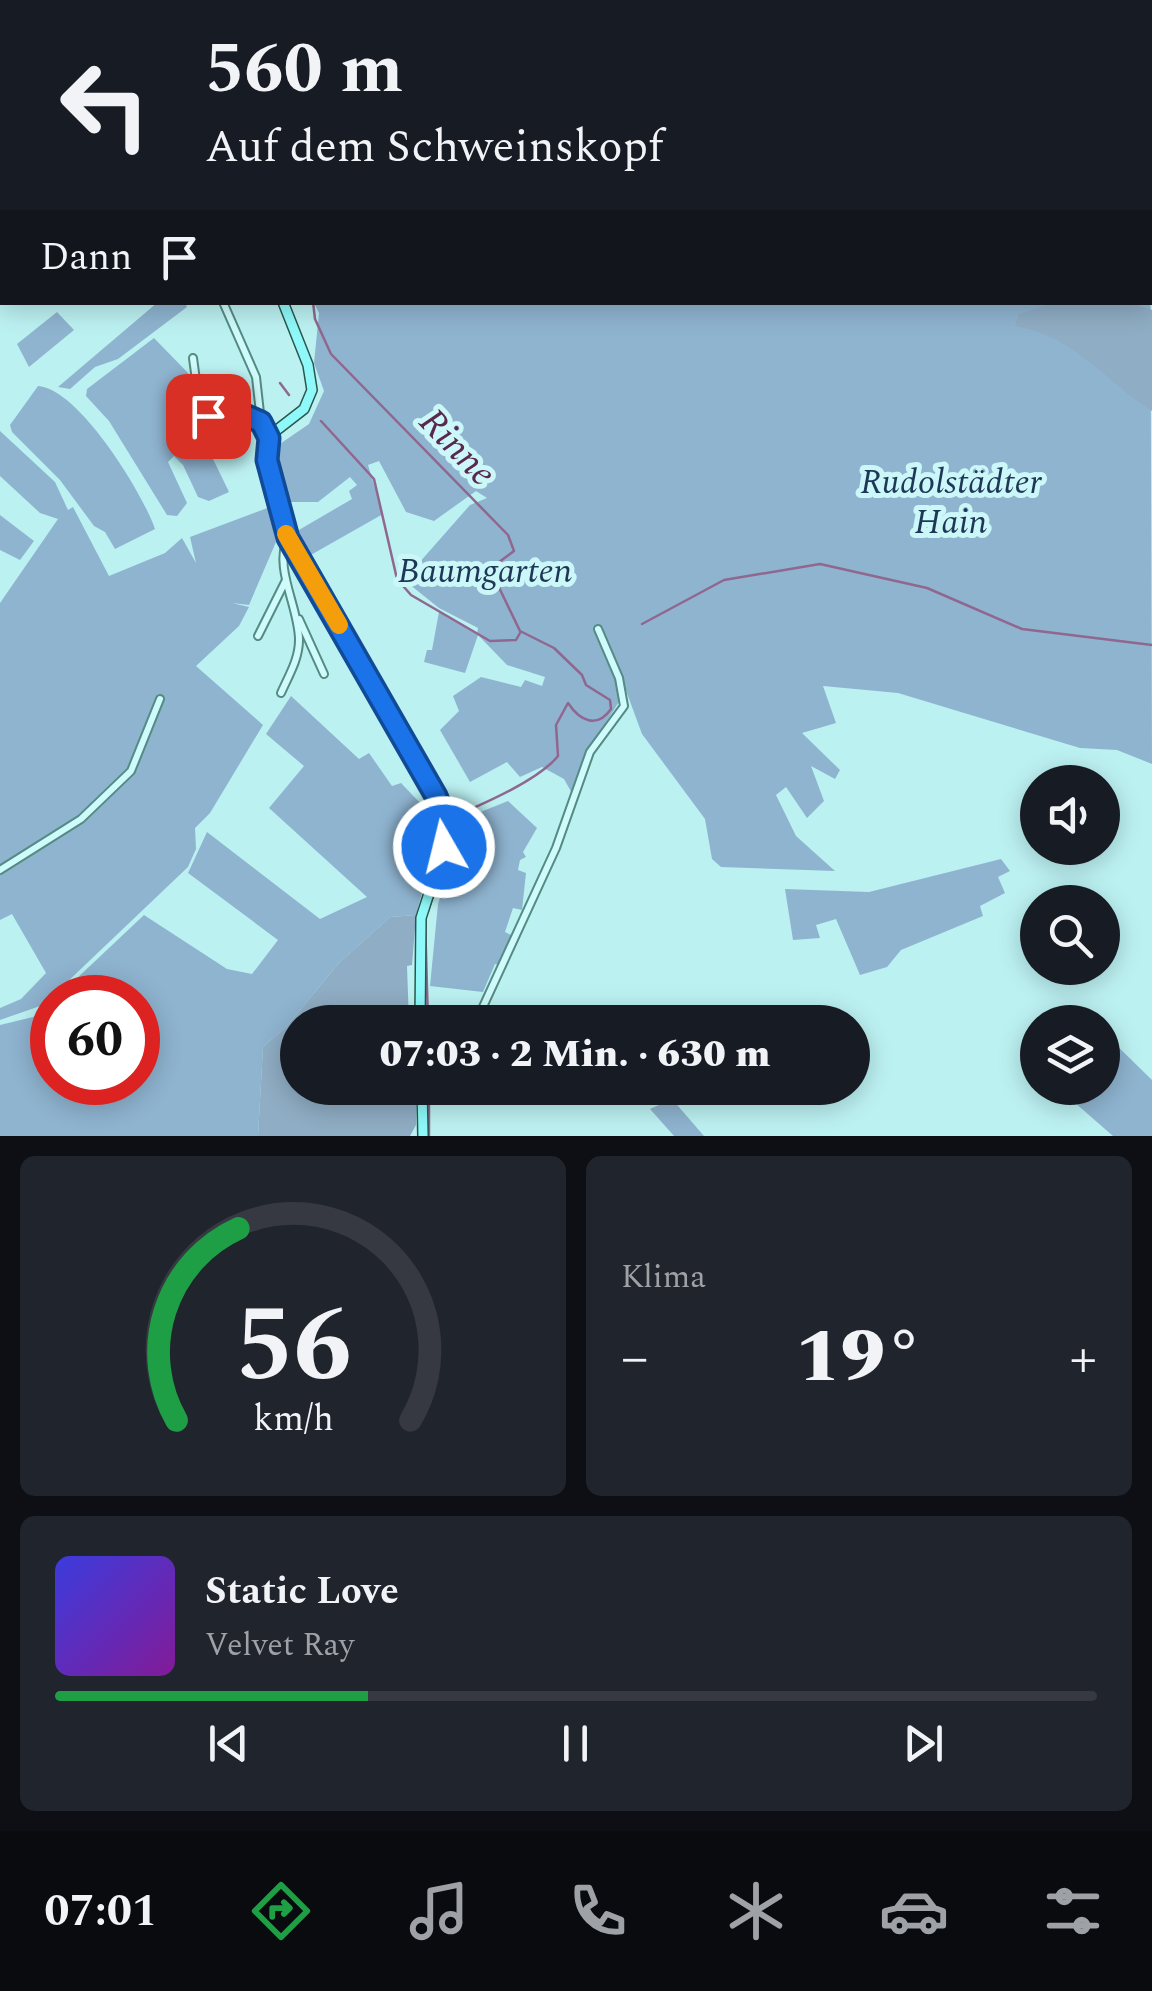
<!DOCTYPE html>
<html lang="de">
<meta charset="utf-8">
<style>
body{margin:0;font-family:Spectral,serif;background:#20242c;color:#f1f3f6;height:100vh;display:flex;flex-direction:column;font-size:38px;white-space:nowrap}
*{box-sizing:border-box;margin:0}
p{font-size:32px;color:#9ea1a6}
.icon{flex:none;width:55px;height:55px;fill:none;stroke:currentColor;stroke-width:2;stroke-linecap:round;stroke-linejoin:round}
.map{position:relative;height:1136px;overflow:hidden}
.side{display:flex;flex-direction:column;gap:20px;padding:20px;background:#0d0f14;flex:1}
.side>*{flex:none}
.banner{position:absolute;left:0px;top:0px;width:1152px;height:305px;box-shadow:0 5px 25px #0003;background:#171b24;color:#f1f3f6;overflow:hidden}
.controls{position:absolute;left:1020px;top:765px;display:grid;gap:20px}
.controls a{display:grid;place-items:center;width:100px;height:100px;border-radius:50%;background:#171b24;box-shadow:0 5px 25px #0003;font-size:50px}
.speed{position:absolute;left:30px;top:975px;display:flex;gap:20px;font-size:50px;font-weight:700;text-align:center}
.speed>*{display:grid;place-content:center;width:130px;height:130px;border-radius:50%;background:#171b24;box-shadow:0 5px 25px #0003;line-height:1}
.speed .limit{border:15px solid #d22;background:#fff;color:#111}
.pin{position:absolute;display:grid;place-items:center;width:85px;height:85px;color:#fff;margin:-42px;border-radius:20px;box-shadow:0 5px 15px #0006}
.me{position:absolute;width:110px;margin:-55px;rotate:352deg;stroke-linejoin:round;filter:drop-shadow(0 0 8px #0008)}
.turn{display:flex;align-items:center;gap:35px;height:210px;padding:0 40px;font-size:45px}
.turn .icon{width:130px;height:130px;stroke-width:2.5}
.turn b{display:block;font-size:70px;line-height:85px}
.then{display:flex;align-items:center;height:95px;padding:0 40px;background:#0003;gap:20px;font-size:38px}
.big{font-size:75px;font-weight:800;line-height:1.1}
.side .widget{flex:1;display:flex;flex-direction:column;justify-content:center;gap:15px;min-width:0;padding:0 35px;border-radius:15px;background:#20242c}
.side .dial{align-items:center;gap:0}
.dial svg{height:260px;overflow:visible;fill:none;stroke:#363941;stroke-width:7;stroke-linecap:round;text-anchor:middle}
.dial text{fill:#f1f3f6;stroke:none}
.song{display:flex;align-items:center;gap:30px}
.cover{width:120px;height:120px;border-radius:15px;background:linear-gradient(135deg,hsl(240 70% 55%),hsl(290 70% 35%))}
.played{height:10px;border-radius:5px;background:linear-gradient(90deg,#1e9f46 30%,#363941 30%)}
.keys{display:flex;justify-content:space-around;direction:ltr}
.heat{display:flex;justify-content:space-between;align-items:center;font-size:55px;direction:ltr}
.side .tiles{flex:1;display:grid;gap:20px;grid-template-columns:1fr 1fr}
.widget:last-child{grid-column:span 2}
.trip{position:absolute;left:280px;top:1005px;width:590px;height:100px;border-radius:50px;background:#171b24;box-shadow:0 5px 25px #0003;font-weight:800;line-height:100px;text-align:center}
.tab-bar{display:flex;height:160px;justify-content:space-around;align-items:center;background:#090b0e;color:#9ea1a6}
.tab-bar .icon{width:70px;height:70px}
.tab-bar .selected{color:#1e9f46}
.tab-bar b{font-size:45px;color:#f1f3f6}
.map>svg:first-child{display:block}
.green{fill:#8fb4d0}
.cemetery{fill:#8fadc4}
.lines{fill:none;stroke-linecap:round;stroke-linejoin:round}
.stream{stroke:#90678e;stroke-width:2.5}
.minor-casing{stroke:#548b82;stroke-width:10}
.major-casing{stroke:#29574e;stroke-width:12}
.minor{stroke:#cffbfc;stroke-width:6}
.major{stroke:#8ff9fa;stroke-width:9}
.route-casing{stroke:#114b97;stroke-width:25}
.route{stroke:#1a73e8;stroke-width:18}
.slow{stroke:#f59e0b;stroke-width:18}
.labels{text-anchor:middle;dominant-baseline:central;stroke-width:10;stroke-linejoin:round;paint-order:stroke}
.park-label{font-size:35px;font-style:italic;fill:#1f3757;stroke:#ccf7f8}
.water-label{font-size:38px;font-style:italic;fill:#5a284d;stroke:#ccf7f8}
</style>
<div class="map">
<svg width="1152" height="1136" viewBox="0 0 1152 1136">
<rect width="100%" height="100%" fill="#bcf1f2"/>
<g class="green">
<polygon points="1150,140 1152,764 1117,750 1080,748 898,693 823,686 836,723 802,733 840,770 835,779 811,766 824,801 807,818 786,787 776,795 796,836 835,871 721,867 712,859 705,819 642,734 621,677 597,634 617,679 620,700 589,750 573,795 564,779 542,767 520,777 507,762 470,782 440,730 459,711 453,696 481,677 521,687 525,680 542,686 545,677 507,665 478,635 465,673 424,662 427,650 432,650 439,612 477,634 478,628 439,608 404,580 470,505 487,498 476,491 434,521 406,512 379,461 368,465 383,514 309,556 292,534 352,499 349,491 357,485 350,477 318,502 284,502 273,464 274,448 309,424 324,391 314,363 319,313 314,303 1150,302"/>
<polygon points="158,302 185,303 187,307 118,359 95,367 70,389 58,387"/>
<polygon points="57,312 74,330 29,367 17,344"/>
<polygon points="154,338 189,374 207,422 198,428 229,492 209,501 198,497 183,465 174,456 168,462 187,503 177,516 167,515 109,421 86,396 87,389"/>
<path d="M38 386C78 388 143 493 155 529L115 549 105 532 94 526 60 480 12 432 10 425Z"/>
<polygon points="0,431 55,482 68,510 73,507 109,576 165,553 182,538 196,563 190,537 270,507 276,542 249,605 232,603 249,607 239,626 196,666 263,725 210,813 195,828 196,849 188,867 43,1005 0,1020 0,1008 21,999 46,973 12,914 0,920 0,603 58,519 40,513 0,476"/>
<polygon points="0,515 34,541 20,560 0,550"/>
<polygon points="291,696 359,759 369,753 392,786 401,783 422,805 428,803 441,822 416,915 390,917 339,963 286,1027 263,1047 258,1136 0,1136 0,1025 33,1017 52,1002 52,1082 138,1082 138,998 57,997 144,915 227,969 252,974 278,940 188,873 207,832 320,919 367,897 269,808 304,766 266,734"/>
<polygon points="508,801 537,828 523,852 526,857 520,860 518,870 526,873 522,910 513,908 505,932 515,937 499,965 495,964 483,992 430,986 438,904 458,838 453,823"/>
<polygon points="1001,859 1010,871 998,877 1005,893 980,906 983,916 901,950 887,967 860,975 836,919 816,925 820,938 793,940 785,889 869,892"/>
<polygon points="1108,1037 1152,1080 1152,1136 1113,1136 1058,1088 1102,1088 1103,1042"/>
<polygon points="672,1099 704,1136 674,1136 650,1109"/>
</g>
<g class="cemetery">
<path d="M1056 302 1131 303 1152 310V411C1105 381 1073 335 1015 326L1019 314Z"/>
<polygon points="416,915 412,965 407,966 409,1022 298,1022 298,1088 416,1088 416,1125 410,1136 258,1136 263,1047 286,1027 339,963 390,917"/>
</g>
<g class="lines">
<g class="stream">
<polyline points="0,41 2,41"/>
<path d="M313 302 315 319 331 354 508 535 514 551 495 565 493 575 520 631 554 648 582 675 586 685 610 700 611 709C597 729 580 721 568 703L556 725 558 756C539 780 483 804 453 817L452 839 428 911"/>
<polyline points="280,383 289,395"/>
<polyline points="321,421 374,479 397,579 411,595 490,641 516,640 520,633"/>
<polyline points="642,624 724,580 820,564 927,588 1022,629 1152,645"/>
<polyline points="425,919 428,1022"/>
<polyline points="429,1088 429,1136"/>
</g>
<g class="minor-casing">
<g id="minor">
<polyline points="389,0 393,2"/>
<polyline points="825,0 828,2"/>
<polyline points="933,0 939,2"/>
<polyline points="418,2 419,0"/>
<polyline points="485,2 486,0"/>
<polyline points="535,2 535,0"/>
<polyline points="638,2 638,0"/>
<polyline points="679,2 679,0"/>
<polyline points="729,2 729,0"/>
<polyline points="789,2 794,0"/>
<polyline points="912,2 921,0"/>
<polyline points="1007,2 1009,0"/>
<polyline points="0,57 2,58"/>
<polyline points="0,72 2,64"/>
<polyline points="0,120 2,123"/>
<polyline points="1150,139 1152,139"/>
<polyline points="0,210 2,210"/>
<polyline points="0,254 2,253"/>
<polyline points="223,302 256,377 261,422 269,438"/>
<polyline points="193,358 200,410 212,418 239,412 261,422"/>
<polyline points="299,619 324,674"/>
<polyline points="258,636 286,580"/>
<path d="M281 693C289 675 299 659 299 640 299 607 273 567 288 538"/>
<polyline points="0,870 81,819 131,771 160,699"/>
<polyline points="476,1022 556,848 590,752 624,706 619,678 598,629"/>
</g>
</g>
<g class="major-casing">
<g id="major">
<polyline points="25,0 26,2"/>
<polyline points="283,302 308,365 312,390 304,409 273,433 267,446 284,529 444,816 444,847 421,918 420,1022"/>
<polyline points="422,1088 423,1136"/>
</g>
</g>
<use href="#minor" class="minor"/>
<use href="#major" class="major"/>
</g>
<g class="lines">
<g class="route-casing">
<polyline id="route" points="208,416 216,419 238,412 261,422 269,438 267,460 288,538 436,796 444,816 444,847"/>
</g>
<use href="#route" class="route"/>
<polyline class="slow" points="286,534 339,625"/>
</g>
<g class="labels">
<g class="park-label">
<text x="951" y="482">Rudolstädter<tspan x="951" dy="40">Hain</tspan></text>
<text x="485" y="571">Baumgarten</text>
</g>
<g class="water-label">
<text transform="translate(457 448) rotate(46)">Rinne</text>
</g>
</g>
</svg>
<div class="controls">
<a><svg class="icon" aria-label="sound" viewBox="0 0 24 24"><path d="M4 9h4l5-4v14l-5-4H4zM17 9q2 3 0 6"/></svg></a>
<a><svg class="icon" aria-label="search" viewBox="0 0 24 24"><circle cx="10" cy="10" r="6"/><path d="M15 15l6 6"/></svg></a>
<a><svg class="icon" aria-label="layers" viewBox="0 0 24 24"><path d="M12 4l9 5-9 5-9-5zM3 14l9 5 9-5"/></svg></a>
</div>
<div class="speed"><div class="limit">60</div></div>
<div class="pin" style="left:208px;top:416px;background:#d93025"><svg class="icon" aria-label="arrive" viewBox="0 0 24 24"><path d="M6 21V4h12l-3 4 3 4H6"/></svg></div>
<svg class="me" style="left:444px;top:847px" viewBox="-20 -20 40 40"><circle r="17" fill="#1a73e8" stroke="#fff" stroke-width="3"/><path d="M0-11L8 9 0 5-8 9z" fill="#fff"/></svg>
<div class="trip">07:03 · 2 Min. · 630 m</div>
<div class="banner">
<div class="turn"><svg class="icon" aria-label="left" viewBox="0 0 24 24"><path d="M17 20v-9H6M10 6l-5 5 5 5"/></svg><div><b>560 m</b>Auf dem Schweinskopf</div></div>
<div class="then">Dann<svg class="icon" aria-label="arrive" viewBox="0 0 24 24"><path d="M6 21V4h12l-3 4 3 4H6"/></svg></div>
</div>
</div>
<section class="side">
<div class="tiles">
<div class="widget dial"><svg viewBox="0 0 100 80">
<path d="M14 69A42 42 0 1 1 86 69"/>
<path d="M14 69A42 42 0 0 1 33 10" stroke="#1e9f46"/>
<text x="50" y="56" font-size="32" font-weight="700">56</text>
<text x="50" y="72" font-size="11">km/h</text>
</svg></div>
<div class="widget"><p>Klima</p>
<div class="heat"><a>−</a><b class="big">19°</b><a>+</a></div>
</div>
<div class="widget">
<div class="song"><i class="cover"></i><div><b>Static Love</b><p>Velvet Ray</p></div></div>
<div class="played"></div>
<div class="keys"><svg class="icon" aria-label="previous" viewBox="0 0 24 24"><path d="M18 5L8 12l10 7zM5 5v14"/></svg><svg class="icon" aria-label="pause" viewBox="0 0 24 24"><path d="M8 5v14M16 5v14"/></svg><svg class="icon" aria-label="next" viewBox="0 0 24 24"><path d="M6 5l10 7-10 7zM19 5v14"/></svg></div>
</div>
</div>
</section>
<nav class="tab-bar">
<b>07:01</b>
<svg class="icon selected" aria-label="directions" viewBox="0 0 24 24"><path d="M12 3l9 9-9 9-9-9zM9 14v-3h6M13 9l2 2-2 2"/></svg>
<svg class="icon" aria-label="music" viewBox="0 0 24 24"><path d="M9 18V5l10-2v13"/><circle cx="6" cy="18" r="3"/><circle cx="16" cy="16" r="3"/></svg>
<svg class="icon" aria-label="phone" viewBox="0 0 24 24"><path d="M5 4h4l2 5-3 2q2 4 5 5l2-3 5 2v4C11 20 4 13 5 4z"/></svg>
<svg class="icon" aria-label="climate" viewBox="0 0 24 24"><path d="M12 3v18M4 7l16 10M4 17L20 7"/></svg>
<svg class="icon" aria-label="car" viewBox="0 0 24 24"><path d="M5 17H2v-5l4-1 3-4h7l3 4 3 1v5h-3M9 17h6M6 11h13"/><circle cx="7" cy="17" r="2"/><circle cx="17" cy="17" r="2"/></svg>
<svg class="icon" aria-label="filters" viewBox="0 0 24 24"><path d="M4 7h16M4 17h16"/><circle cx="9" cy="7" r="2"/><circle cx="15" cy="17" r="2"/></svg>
</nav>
